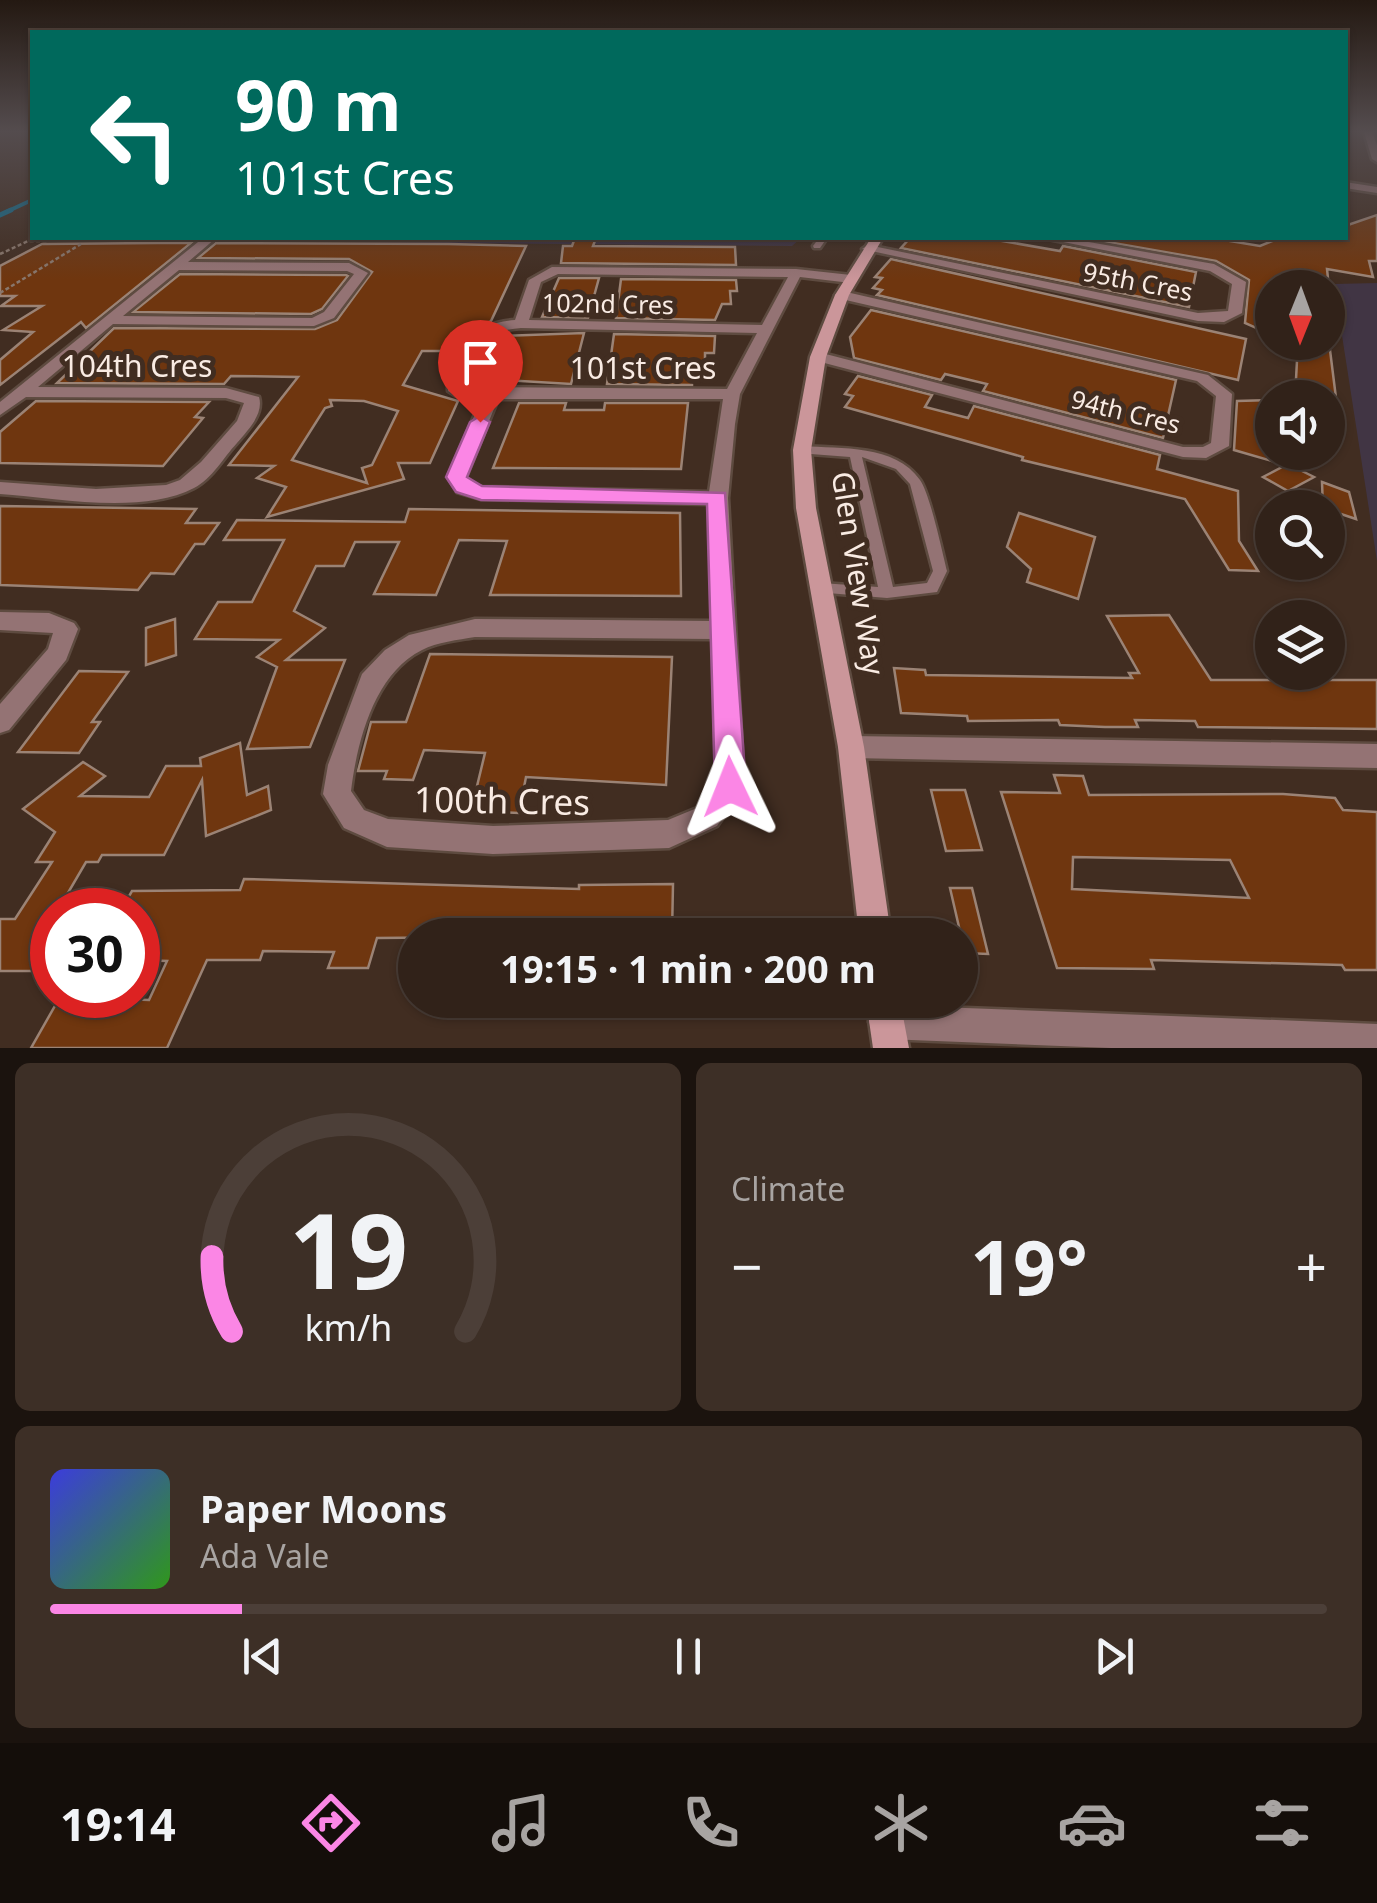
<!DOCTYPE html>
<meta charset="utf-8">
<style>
body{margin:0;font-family:"Noto Sans",sans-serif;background:#3d2f26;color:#f1f3f6;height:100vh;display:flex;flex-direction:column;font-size:38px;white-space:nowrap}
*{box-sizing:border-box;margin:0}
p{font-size:32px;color:#a8a4a2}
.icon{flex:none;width:55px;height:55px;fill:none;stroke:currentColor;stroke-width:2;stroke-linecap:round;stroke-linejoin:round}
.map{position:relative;height:1048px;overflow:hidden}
.details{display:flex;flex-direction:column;gap:15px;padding:15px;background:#1b130e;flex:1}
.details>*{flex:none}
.guide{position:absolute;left:30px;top:30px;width:1318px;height:210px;border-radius:0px;box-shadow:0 2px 8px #0004,0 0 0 2px #4c3f38;background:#00695c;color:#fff;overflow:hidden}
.needle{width:65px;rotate:181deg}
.buttons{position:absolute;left:1255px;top:270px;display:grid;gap:20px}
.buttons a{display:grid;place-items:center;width:90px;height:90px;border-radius:50%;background:#312219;box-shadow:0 2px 8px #0004,0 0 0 2px #4c3f38;font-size:50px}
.speed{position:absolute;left:30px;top:888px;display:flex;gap:20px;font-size:50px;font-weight:700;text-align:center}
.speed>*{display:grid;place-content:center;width:130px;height:130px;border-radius:50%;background:#312219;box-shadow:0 2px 8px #0004,0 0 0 2px #4c3f38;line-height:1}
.speed .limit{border:15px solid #d22;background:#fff;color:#111}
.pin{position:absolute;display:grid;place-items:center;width:85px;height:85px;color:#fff;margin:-102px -42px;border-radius:50% 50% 50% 0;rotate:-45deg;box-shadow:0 0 10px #0007}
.pin .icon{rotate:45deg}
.me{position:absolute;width:110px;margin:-55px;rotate:358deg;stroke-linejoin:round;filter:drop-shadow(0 0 8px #0008)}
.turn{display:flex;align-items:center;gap:35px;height:210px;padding:0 40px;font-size:45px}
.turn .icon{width:130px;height:130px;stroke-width:2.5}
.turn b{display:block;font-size:70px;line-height:85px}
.big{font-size:75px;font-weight:700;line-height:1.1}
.details .widget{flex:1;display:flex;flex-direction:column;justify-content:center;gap:15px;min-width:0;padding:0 35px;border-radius:15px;background:#3d2f26}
.details .dial{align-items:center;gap:0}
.dial svg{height:260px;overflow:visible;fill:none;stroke:#4c3f38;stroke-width:7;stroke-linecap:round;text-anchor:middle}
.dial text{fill:#f1f3f6;stroke:none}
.song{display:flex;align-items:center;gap:30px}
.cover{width:120px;height:120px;border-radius:15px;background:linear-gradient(135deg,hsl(240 70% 55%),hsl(110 70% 35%))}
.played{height:10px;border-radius:5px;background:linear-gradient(90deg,#fb86e5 15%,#4c3f38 15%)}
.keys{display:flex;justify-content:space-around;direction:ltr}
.heat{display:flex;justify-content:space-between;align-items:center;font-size:55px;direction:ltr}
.details .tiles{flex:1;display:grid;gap:15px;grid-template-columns:1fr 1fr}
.widget:last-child{grid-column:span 2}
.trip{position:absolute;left:398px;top:918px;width:580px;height:100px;border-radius:50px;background:#312219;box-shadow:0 2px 8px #0004,0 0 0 2px #4c3f38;font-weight:700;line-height:100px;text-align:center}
.menu{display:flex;height:160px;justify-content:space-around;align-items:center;background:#140e0a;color:#a8a4a2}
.menu .icon{width:70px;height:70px}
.menu .selected{color:#fb86e5}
.menu b{font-size:45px;color:#f1f3f6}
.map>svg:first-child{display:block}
.education{fill:#413544}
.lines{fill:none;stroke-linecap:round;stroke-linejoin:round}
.stream-far1{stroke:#106d8e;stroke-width:4}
.stream{stroke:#106d8e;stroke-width:5}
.building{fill:#6f360f;stroke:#9b8375;stroke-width:2.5;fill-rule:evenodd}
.lane-casing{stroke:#5e4b40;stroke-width:5}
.street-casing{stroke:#5e4b40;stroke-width:5}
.secondary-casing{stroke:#5e4b40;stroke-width:5}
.path{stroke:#89776c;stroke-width:2.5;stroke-dasharray:4 2.5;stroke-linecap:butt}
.lane{fill:#947374;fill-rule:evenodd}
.street{fill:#947374;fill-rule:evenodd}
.secondary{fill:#cb969a;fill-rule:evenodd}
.route{fill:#fb86e5;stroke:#a35795;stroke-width:2.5}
.labels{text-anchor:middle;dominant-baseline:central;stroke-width:10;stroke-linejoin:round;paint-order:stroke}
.far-street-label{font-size:25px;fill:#f9ebe3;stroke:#412d21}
.street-label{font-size:30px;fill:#f9ebe3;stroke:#412d21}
.near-street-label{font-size:35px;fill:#f9ebe3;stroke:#412d21}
</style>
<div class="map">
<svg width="1377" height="1048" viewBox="0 0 1377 1048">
<rect width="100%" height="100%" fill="#412d21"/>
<g class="education">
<polygon points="219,238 801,238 792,246 213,241"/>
<polygon points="1377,283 1377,561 1334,284"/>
</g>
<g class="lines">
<polyline class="stream-far1" points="6,212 32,200"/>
<polyline class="stream" points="0,215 11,210"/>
</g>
<g class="building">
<polygon points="1377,215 1377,261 1369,261 1373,277 1327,269 1329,288 1272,288 1272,335 1245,323 1249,280 1216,261 1085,238 1212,238 1260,246 1280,238 1345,238 1345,226"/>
<polygon points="575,238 596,238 593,246 735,247 736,265 561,263 563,246 572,246"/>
<polygon points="910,238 985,238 1060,251 1063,246 1196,272 1189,307 901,248"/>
<polygon points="157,243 191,243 86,328 81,322 0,385 0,360 33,332 3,330 42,306 1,306 15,296 0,296 0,266 42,244"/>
<path d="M216 243 449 244 526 246 491 321 474 330 454 351H422L403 385 458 401 430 463H398L404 479 267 517 286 487 257 478 274 466 229 465 298 377 231 376 224 384 57 383 114 328 315 329 337 320 372 272 349 259 198 258ZM330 400 364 401 398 411 372 465 362 468 367 483 292 460 325 408 332 406Z"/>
<polygon points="891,259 1246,339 1238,380 877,295 882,290 873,288 882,278 875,277"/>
<polygon points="180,274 346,275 348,276 322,309 311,314 133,312"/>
<polygon points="559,278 599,278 588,318 542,317"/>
<polygon points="621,279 736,280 737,291 730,291 731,304 722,304 715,320 616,318"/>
<polygon points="871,310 1176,380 1163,438 983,391 987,384 945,374 941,380 854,358 850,337"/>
<polygon points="584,333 571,384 469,378 477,354 498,336"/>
<polygon points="614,334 715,336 714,353 705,353 705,370 692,370 692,385 607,384"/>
<polygon points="1298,342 1329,342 1336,398 1295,398"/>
<polygon points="858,376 932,395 925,407 968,418 974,406 1160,455 1157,469 1238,491 1239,541 1258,571 1229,570 1185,499 1022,460 1023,457 845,407 853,396 845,394"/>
<polygon points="1272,400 1272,461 1234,450 1237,401"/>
<polygon points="36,401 209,402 195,417 203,418 163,466 0,463 0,432"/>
<polygon points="519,403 566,403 564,410 604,410 605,403 688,403 681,469 493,468"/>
<polygon points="1288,464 1314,477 1288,491 1263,477"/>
<polygon points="1322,482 1349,492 1356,519 1323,508"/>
<polygon points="0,506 196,509 186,523 219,523 204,544 195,544 174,574 151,573 138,590 0,585"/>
<polygon points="409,509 680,513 681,596 490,595 507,541 459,540 436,595 374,594 399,542 355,542 344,566 316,566 294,611 325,628 286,660 345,660 310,747 247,749 277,667 257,657 279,640 195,639 218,602 252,602 284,540 224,540 237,520 405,522"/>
<polygon points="1019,513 1095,537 1078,599 1027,582 1031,569 1007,547"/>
<polygon points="1169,615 1211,680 1377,680 1377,729 1198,727 1195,721 1135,720 1138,727 1105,727 1060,725 1058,720 968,721 967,716 901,713 894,668 925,670 926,675 1132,678 1129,673 1139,673 1107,616"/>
<polygon points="175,619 176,655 146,665 146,628"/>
<polygon points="430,654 672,657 666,785 526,777 519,813 471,811 485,753 424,750 413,780 384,779 387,771 358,771 371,722 406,722"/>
<polygon points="79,671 128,672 92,722 100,722 79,753 18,752"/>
<polygon points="240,743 247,795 268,786 271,810 206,836 202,780 164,855 102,855 98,862 86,862 58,910 52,910 52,920 34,951 52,951 52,971 0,971 0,919 15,919 52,862 36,862 55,832 23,809 83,762 105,776 80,796 149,797 166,766 201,766 200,758"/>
<path d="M1054 775 1083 776 1089 795 1283 794 1335 798 1343 810 1377 812V970H1345L1342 965 1151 960 1154 969 1057 968 1001 792 1060 793ZM1073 857 1230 860 1249 898 1072 889Z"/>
<polygon points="931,790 965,790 982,850 946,851"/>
<polygon points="244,879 579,889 579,885 673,884 672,935 377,938 368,968 328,968 334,952 263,951 260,960 207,960 167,1048 31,1048 60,997 149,1000 167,961 138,960 138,910 121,910 132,891 240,890"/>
<polygon points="950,888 972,888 988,954 965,953"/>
</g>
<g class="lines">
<g class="lane-casing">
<g id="lane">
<polygon points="819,238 827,238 820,248 814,248 813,246"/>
<path d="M802 446C841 449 895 444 920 480 930 494 942 551 947 571L937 592 887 598 816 592 813 588 816 584 821 583 878 587 850 457 798 453 796 450ZM862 457 896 469 910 484 933 571 927 583 893 587Z"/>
</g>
</g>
<g class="street-casing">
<g id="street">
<polygon points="1364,132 1372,132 1377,145 1377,162 1372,159"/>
<polygon points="1345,182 1377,187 1377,193 1345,188"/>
<path d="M203 238H216L188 262 349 263 368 273 334 318 314 326 113 324 38 387 226 388 259 397C264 414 248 430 237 443 223 458 212 479 194 488 142 515 56 498 0 494V482L96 489 166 485 180 480 201 462 237 421 244 403 226 398 26 397 0 415V402ZM179 270 347 271 354 274 324 312 312 318 123 316Z"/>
<polygon points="1043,238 1066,238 1214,264 1246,282 1242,313 1224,322 1198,321 862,249 868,245 1198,313 1228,311 1232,284 1210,271"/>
<path d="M552 267 796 269 851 275 857 279 851 283 800 277 740 394 735 424 728 498 744 787 717 826 669 848 493 854 387 847 344 828 323 794 328 765 362 674 385 650 409 635 475 619 712 621 709 504 481 499 457 492 448 477 482 398 456 396 448 391C447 348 475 323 515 320L529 280ZM558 274 788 277 762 325 529 320 541 282ZM521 328 757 333 727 389 464 387C467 348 483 331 521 328ZM498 399H723L709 492 482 487 471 484 466 477ZM475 637 713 639 716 783 697 808 668 820 493 826 388 819 364 810 351 791C357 742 374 674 422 650 437 642 458 640 475 637Z"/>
<polygon points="842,291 1208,375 1232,394 1229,446 1206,458 1183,457 813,360 813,354 818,352 1183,447 1203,447 1211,443 1216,396 1197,381 837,298 835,295"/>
<polygon points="0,612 49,613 74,623 78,629 66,660 9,730 0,733 0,704 48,649 53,633 0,630"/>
<polygon points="851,736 1377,744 1377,768 851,758 842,755 838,747 842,739"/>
<polygon points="886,1005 1377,1024 1377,1048 1111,1048 886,1039 874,1034 869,1022 874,1010"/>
</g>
</g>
<g class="secondary-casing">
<g id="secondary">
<polygon points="871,238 883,238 849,295 826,357 811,450 816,508 864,747 891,935 859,935 838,747 796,508 793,450 810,357 835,295"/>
<polygon points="866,1000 900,1000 909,1048 873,1048"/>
</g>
</g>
<g class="path">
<polyline points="0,254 28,241 180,240"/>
<polyline points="0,293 81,244"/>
</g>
<use href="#lane" class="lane"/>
<use href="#street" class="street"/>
<use href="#secondary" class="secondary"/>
</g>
<linearGradient id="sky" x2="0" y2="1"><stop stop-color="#241912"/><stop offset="0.47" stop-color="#544c4e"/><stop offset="1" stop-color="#544c4e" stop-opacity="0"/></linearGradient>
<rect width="1377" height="279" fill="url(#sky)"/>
<polygon class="route" points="480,416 490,422 467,477 482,486 725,493 746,787 741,797 730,801 719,797 715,787 707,504 481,500 456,492 446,477 470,422"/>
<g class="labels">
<g class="far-street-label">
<text transform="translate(1138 281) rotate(11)">95th Cres</text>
<text transform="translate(608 303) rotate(1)">102nd Cres</text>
<text transform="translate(1126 411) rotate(14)">94th Cres</text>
</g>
<g class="street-label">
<text x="137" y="365">104th Cres</text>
<text x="643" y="367">101st Cres</text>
<text transform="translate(859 573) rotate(81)">Glen View Way</text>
</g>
<g class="near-street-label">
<text transform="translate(502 800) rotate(1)">100th Cres</text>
</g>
</g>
</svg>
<div class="buttons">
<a><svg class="needle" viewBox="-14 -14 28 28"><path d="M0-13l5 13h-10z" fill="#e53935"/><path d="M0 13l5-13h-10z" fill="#a8a4a2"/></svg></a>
<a><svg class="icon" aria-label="sound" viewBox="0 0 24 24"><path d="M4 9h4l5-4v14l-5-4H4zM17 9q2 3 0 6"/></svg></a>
<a><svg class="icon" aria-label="search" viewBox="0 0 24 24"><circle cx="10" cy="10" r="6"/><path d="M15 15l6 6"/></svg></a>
<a><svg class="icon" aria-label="layers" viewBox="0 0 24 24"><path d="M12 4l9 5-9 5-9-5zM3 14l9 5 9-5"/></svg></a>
</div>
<div class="speed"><div class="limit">30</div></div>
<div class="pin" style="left:480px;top:422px;background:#d93025"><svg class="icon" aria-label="arrive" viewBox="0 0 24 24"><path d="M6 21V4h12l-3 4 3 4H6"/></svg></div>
<svg class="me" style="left:730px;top:787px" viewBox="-20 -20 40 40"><path d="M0-17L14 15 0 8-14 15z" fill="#fb86e5" stroke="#fff" stroke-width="4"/></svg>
<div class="trip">19:15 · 1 min · 200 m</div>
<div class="guide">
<div class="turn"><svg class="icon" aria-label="left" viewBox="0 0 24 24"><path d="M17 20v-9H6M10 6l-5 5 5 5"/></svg><div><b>90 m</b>101st Cres</div></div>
</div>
</div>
<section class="details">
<div class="tiles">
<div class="widget dial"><svg viewBox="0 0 100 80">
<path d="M14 69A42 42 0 1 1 86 69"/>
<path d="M14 69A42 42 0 0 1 8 46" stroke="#fb86e5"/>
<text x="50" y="56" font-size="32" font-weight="700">19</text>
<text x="50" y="72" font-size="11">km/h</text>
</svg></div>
<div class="widget"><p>Climate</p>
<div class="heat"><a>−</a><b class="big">19°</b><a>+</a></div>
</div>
<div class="widget">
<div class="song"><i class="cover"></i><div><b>Paper Moons</b><p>Ada Vale</p></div></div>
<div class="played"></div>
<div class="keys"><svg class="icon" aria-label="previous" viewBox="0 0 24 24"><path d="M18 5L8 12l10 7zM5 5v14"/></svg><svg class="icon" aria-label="pause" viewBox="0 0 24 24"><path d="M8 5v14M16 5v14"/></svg><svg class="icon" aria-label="next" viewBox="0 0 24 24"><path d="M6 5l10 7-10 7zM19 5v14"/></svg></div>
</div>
</div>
</section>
<nav class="menu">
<b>19:14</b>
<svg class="icon selected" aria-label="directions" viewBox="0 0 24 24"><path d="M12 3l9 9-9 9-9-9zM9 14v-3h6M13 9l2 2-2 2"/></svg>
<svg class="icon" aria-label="music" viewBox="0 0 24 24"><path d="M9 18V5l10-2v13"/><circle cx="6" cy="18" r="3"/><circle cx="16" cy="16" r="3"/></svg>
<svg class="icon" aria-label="phone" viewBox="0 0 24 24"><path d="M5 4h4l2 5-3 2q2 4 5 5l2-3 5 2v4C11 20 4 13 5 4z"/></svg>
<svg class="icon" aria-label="climate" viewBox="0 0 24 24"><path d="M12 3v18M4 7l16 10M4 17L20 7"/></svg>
<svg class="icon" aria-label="car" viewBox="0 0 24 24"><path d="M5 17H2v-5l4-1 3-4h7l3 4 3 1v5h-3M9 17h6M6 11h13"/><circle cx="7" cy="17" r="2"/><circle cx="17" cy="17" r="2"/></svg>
<svg class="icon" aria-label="filters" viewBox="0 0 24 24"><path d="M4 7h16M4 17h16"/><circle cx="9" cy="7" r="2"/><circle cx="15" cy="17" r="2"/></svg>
</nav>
